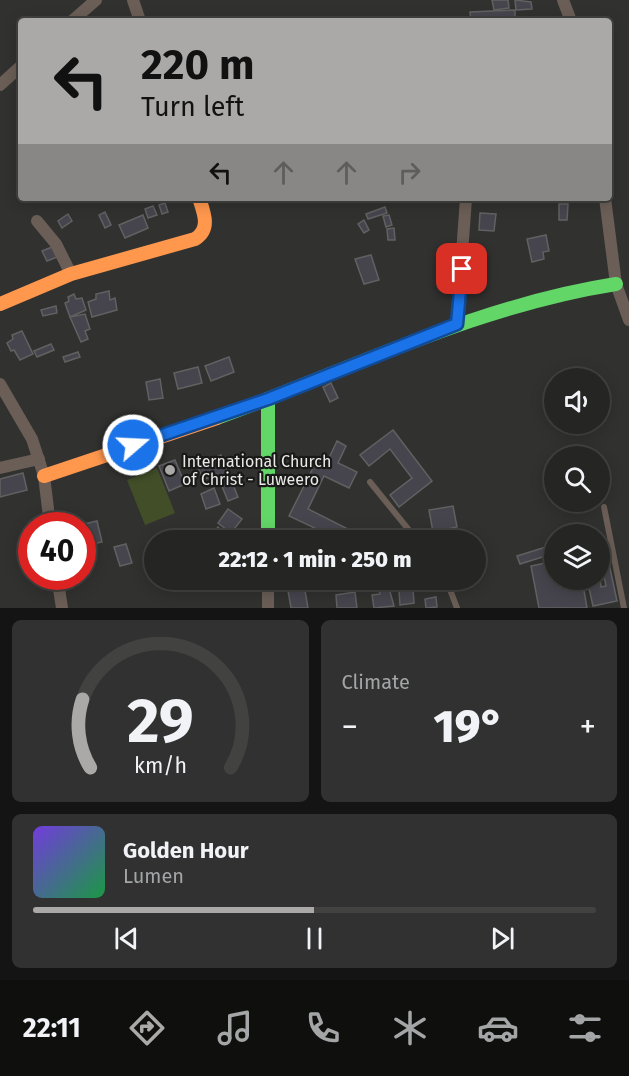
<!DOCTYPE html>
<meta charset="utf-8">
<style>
body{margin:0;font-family:"Fira Sans",sans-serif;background:#313131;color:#f1f3f6;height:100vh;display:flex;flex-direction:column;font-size:22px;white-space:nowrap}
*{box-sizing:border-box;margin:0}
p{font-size:20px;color:#a3a5a6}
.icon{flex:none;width:33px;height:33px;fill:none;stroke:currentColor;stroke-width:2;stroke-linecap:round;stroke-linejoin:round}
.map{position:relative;height:608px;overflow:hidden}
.details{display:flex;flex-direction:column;gap:12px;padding:12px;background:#141414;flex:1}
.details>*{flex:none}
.banner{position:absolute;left:18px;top:18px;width:594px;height:183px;border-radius:6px;box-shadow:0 3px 15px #0003,0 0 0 2px #424241;background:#aaa9a8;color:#111;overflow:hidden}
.buttons{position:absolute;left:544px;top:368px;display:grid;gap:12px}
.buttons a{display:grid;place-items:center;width:66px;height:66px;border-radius:50%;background:#252524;box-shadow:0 3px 15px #0003,0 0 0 2px #424241;font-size:30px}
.speed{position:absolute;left:18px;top:512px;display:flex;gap:12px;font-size:30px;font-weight:700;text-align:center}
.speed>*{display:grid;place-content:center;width:78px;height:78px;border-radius:50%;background:#252524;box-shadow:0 3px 15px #0003,0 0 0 2px #424241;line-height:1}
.speed .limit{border:9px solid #d22;background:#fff;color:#111}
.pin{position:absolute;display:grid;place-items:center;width:51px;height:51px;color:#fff;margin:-26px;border-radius:12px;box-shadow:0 3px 9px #0006}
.me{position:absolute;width:66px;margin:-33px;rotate:71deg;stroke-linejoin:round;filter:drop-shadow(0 0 4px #0008)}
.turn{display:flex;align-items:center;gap:21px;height:126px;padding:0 24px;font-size:27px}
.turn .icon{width:78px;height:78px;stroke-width:2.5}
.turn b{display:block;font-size:42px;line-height:51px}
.lanes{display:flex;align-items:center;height:57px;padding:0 24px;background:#0003;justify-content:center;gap:30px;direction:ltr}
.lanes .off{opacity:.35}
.big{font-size:45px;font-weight:800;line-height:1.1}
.details .widget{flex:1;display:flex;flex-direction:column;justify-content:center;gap:9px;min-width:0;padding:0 21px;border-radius:9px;background:#313131}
.details .dial{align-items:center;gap:0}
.dial svg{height:156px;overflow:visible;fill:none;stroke:#424241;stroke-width:7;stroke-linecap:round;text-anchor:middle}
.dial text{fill:#f1f3f6;stroke:none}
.song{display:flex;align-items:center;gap:18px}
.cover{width:72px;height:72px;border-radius:9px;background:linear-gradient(135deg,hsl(260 70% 55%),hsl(140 70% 35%))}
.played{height:6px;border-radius:3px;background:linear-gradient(90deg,#aaa9a8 50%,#424241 50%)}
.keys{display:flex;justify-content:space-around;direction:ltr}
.heat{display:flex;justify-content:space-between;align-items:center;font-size:33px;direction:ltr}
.details .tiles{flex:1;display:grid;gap:12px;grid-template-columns:1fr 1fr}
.widget:last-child{grid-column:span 2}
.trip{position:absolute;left:144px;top:530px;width:342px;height:60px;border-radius:30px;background:#252524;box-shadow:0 3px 15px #0003,0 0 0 2px #424241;font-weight:800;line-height:60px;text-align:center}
.tab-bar{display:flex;height:96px;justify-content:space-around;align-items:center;background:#0f0f0e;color:#a3a5a6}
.tab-bar .icon{width:42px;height:42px}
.tab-bar .selected{color:#aaa9a8}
.tab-bar b{font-size:27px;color:#f1f3f6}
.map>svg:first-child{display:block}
.green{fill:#414e28}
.building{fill:#46454e;stroke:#616161;stroke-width:1.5}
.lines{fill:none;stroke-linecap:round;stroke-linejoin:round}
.lane{stroke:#6a5e56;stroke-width:6}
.street{stroke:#6a5e56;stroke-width:12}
.fast{stroke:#63d668;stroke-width:14}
.slow{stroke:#ff974d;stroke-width:14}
.route-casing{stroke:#114b97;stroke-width:15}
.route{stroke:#1a73e8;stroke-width:10}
.poi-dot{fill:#aaa9a8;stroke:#191918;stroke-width:2}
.labels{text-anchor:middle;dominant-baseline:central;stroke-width:4.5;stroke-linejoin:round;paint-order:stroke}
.poi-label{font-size:16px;fill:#ebeae9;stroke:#191918;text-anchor:start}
</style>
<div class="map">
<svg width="629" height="608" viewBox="0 0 629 608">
<rect width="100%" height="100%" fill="#313130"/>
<polygon class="green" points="157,468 175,513 145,525 127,480"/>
<g class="building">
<polygon points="492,0 508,0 509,8 494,10"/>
<polygon points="515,0 531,2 532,9 516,10"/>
<polygon points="515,10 515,21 471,21 470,12"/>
<polygon points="570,198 586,198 586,201 570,202"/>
<polygon points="165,203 168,212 162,214 159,205"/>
<polygon points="559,204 568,204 567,220 559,220"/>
<polygon points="153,206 157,215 148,218 145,209"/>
<polygon points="385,207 387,213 368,219 366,214"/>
<polygon points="105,212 111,225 105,228 99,215"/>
<polygon points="480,213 496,214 494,231 479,230"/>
<polygon points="68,214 72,221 62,228 58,221"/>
<polygon points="143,215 148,228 125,238 119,225"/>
<polygon points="389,215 392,225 386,227 383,216"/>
<polygon points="364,220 369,230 364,233 358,224"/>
<polygon points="394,228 395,240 388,240 387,229"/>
<polygon points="546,235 549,251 543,252 544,259 532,262 527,239"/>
<polygon points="52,247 57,257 47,261 42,251"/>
<polygon points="371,255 379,280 364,284 355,259"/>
<polygon points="109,291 110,300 115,298 117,310 92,317 88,302 96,299 96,294"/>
<polygon points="74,294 76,299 82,298 86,310 70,317 65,303 69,301 68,297"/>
<polygon points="56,306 57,313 43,316 41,310"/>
<polygon points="85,314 90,329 85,331 88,339 81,342 70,317"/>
<polygon points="22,331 33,354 20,360 14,350 11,351 7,343 13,339 12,335"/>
<polygon points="51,344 54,350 37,357 34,351"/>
<polygon points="78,352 80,357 65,362 63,357"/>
<polygon points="229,357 234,372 211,381 205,366"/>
<polygon points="198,367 202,383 178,389 174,373"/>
<polygon points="160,379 163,398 149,400 146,382"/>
<polygon points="331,383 338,398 330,402 323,387"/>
<polygon points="393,430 432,481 399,507 390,495 412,478 390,449 369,466 360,455"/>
<polygon points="337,441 346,446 338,463 357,472 349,488 324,476 308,509 346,528 340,540 289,516 318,458 327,462"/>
<polygon points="221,455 238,497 228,501 217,474 203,480 197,465"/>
<polygon points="175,460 185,484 169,491 159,466"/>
<polygon points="23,473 27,490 0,497 0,479"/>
<polygon points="214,488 220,504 206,509 201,494"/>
<polygon points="453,506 457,527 433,532 429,510"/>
<polygon points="228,509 242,519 231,533 218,523"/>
<polygon points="97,521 102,542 88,545 84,524"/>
<polygon points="218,527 228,537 226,540 206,540"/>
<polygon points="304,531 322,540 300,540"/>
<polygon points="126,544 132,563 120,566 114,547"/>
<polygon points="546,547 549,555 520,564 517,556"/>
<polygon points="607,554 617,601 593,606 587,579 600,579 601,587 606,586 600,556"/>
<polygon points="555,561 555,579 582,579 587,608 539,608 531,566"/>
<polygon points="286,579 303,579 308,608 291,608"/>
<polygon points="389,588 394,606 374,608 372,595 380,594 379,589"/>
<polygon points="413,589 414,603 400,605 399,591"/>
<polygon points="355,592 357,608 337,608 336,595"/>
<polygon points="436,597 437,607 426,608 425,599"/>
</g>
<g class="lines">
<g class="lane">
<polyline points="370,482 417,540"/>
<polyline points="604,507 624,608"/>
<polyline points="446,579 457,608"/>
</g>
<g class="street">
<polyline points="133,0 140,21"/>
<polyline points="563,0 571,21"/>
<polyline points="72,21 96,0"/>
<polyline points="0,85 21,66"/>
<polyline points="605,198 616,284 629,320"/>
<polyline points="37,221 56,244 71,274"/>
<polyline points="457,324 466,198"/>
<polyline points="0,384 32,439 44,476 50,525"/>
<polyline points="0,468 39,459"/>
<polyline points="57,576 62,608"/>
<polyline points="268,579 268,608"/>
</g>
<g class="fast">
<polyline points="268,399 268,540"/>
<path d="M217 418C350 370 475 306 616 284"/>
</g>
<g class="slow">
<path d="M0 304 71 274 195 239C211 229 204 213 199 198"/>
<polyline points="44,476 217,418"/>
</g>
</g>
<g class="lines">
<g class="route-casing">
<polyline id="route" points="133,445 268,399 457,324 462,269"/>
</g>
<use href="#route" class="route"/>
</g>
<circle class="poi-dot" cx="170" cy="470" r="6"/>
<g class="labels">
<g class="poi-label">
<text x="182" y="461">International Church<tspan x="182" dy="18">of Christ - Luweero</tspan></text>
</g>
</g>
</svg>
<div class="buttons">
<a><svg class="icon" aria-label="sound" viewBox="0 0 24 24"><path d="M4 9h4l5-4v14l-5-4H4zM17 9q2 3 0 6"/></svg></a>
<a><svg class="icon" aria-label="search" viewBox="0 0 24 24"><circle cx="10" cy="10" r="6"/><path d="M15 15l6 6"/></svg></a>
<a><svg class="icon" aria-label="layers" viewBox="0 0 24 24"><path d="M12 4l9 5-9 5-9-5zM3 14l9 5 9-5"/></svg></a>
</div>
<div class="speed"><div class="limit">40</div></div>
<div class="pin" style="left:462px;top:269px;background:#d93025"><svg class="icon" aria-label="arrive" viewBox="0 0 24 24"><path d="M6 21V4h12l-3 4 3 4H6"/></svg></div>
<svg class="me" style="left:133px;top:445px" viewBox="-20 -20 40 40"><circle r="17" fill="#1a73e8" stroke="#fff" stroke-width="3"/><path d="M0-11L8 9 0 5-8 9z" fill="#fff"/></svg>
<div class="trip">22:12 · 1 min · 250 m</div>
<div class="banner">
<div class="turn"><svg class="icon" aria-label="left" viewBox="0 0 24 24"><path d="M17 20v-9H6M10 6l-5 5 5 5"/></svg><div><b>220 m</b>Turn left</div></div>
<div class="lanes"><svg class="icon" aria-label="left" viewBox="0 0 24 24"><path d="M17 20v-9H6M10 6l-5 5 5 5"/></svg><svg class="icon off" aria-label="ahead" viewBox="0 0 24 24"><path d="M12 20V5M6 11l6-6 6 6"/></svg><svg class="icon off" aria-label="ahead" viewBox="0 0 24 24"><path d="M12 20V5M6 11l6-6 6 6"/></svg><svg class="icon off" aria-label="right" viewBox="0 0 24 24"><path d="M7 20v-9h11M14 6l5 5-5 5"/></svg></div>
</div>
</div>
<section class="details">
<div class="tiles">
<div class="widget dial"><svg viewBox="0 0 100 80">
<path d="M14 69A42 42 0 1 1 86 69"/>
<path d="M14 69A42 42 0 0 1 10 34" stroke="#aaa9a8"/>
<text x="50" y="56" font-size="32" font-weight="700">29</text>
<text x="50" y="72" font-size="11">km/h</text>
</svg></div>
<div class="widget"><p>Climate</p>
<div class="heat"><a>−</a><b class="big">19°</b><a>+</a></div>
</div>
<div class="widget">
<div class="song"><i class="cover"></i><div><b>Golden Hour</b><p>Lumen</p></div></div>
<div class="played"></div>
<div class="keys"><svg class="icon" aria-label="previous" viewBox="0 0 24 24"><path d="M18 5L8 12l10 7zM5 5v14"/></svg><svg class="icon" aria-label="pause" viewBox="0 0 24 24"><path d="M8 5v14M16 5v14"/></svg><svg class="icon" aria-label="next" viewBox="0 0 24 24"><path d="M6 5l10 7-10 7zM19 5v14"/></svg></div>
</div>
</div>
</section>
<nav class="tab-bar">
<b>22:11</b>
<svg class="icon selected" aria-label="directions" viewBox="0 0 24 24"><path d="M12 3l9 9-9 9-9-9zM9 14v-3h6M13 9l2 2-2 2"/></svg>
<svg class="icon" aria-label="music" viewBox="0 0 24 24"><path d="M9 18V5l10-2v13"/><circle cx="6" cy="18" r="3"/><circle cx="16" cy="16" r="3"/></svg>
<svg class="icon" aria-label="phone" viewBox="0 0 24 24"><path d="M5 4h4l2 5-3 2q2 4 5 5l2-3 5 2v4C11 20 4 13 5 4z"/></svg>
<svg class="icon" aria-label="climate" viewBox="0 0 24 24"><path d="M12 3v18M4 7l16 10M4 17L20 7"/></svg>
<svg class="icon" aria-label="car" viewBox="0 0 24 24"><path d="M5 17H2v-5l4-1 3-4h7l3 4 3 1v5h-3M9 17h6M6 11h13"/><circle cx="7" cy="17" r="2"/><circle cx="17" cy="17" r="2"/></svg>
<svg class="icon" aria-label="filters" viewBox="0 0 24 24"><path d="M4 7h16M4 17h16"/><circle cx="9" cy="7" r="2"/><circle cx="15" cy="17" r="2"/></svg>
</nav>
